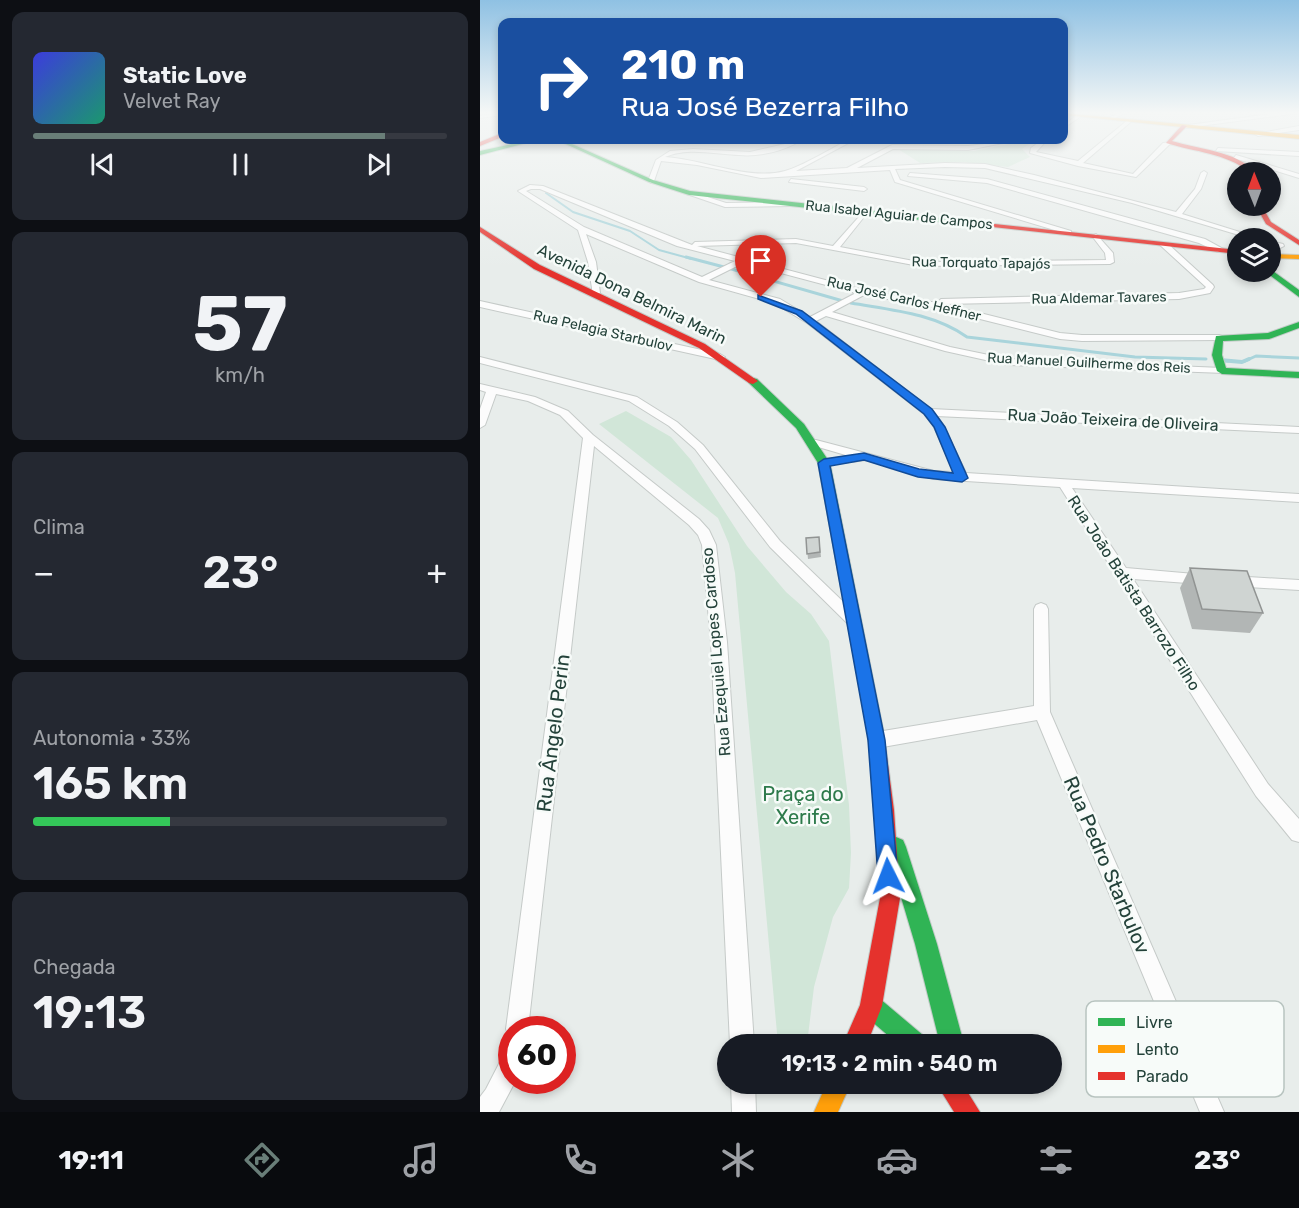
<!DOCTYPE html>
<html lang="pt">
<meta charset="utf-8">
<style>
body{margin:0;font-family:Rubik,sans-serif;background:#242831;color:#f1f3f6;height:100vh;display:flex;flex-direction:column;font-size:22px;white-space:nowrap}
*{box-sizing:border-box;margin:0}
p{font-size:20px;color:#9ea1a6}
.icon{flex:none;width:33px;height:33px;fill:none;stroke:currentColor;stroke-width:2;stroke-linecap:round;stroke-linejoin:round}
.map{position:relative;flex:1;overflow:hidden}
.drawer{display:flex;flex-direction:column;gap:12px;padding:12px;background:#0d0f14;width:480px}
.drawer>*{flex:none}
.hud{position:absolute;left:18px;top:18px;width:570px;height:126px;border-radius:12px;box-shadow:0 3px 9px #0003;background:#1a4fa0;color:#fff;overflow:hidden}
.needle{width:39px;rotate:359deg}
.fabs{position:absolute;left:747px;top:162px;display:grid;gap:12px}
.fabs a{display:grid;place-items:center;width:54px;height:54px;border-radius:50%;background:#171b24;box-shadow:0 3px 9px #0003;font-size:30px}
.speed{position:absolute;left:18px;top:1016px;display:flex;gap:12px;font-size:30px;font-weight:700;text-align:center}
.speed>*{display:grid;place-content:center;width:78px;height:78px;border-radius:50%;background:#171b24;box-shadow:0 3px 9px #0003;line-height:1}
.speed .limit{border:9px solid #d22;background:#fff;color:#111}
.pin{position:absolute;display:grid;place-items:center;width:51px;height:51px;color:#fff;margin:-62px -26px;border-radius:50% 50% 50% 0;rotate:-45deg;box-shadow:0 0 6px #0007}
.pin .icon{rotate:45deg}
.me{position:absolute;width:66px;margin:-33px;rotate:357deg;stroke-linejoin:round;filter:drop-shadow(0 0 4px #0008)}
.turn{display:flex;align-items:center;gap:21px;height:126px;padding:0 24px;font-size:27px}
.turn .icon{width:78px;height:78px;stroke-width:2.5}
.turn b{display:block;font-size:42px;line-height:51px}
.big{font-size:45px;font-weight:600;line-height:1.1}
.drawer .card{flex:1;display:flex;flex-direction:column;justify-content:center;gap:9px;min-width:0;padding:0 21px;border-radius:12px;background:#242831}
.drawer .dial{align-items:center;gap:0}
.dial b{font-size:78px;line-height:1}
.song{display:flex;align-items:center;gap:18px}
.cover{width:72px;height:72px;border-radius:9px;background:linear-gradient(135deg,hsl(240 70% 55%),hsl(160 70% 35%))}
.played{height:6px;border-radius:3px;background:linear-gradient(90deg,#697e78 85%,#363941 85%)}
.keys{display:flex;justify-content:space-around;direction:ltr}
.heat{display:flex;justify-content:space-between;align-items:center;font-size:33px;direction:ltr}
.charge{height:9px;border-radius:4px;background:linear-gradient(90deg,#34c759 33%,#363941 0)}
.trip{position:absolute;left:237px;top:1034px;width:345px;height:60px;border-radius:30px;background:#171b24;box-shadow:0 3px 9px #0003;font-weight:600;line-height:60px;text-align:center}
.tab-bar{display:flex;height:96px;justify-content:space-around;align-items:center;background:#090b0e;color:#9ea1a6}
.tab-bar .icon{width:42px;height:42px}
.tab-bar .selected{color:#697e78}
.tab-bar b{font-size:27px;color:#f1f3f6}
main{display:flex;flex:1;min-height:0}
.map>svg:first-child{display:block}
.green{fill:#d1e6d8}
.lines{fill:none;stroke-linecap:round;stroke-linejoin:round}
.stream-far2{stroke:#a9d4db;stroke-width:2}
.stream-far1{stroke:#a9d4db;stroke-width:3}
.stream{stroke:#a9d4db;stroke-width:4}
.street-casing{stroke:#c5cac8;stroke-width:2}
.fast-casing{stroke:#c3cbc8;stroke-width:2}
.slow-casing{stroke:#c3cbc8;stroke-width:2}
.jam-casing{stroke:#c3cbc8;stroke-width:2}
.street{fill:#fcfcfc;fill-rule:evenodd}
.fast{fill:#30b455;fill-rule:evenodd}
.slow{fill:#ff9f0a;fill-rule:evenodd}
.jam{fill:#e5322d;fill-rule:evenodd}
.wall{fill:#b2b6b5}
.building{fill:#cfd4d2;stroke:#919493;stroke-width:1.5}
.route{fill:#1a73e8;stroke:#114b97;stroke-width:1.5}
.labels{text-anchor:middle;dominant-baseline:central;stroke-width:5;stroke-linejoin:round;paint-order:stroke}
.far-street-label{font-size:14px;fill:#24423a;stroke:#f7fbf9}
.street-label{font-size:16px;fill:#24423a;stroke:#f7fbf9}
.near-street-label{font-size:20px;fill:#24423a;stroke:#f7fbf9}
.near-park-label{font-size:20px;fill:#2d7a4b;stroke:#f7fbf9}
.key{fill:#f7fbf9;stroke:#b8c4c0;stroke-width:1.5}
.key-label{font-size:16px;fill:#24423a}
</style>
<main>
<section class="drawer">
<div class="card">
<div class="song"><i class="cover"></i><div><b>Static Love</b><p>Velvet Ray</p></div></div>
<div class="played"></div>
<div class="keys"><svg class="icon" aria-label="previous" viewBox="0 0 24 24"><path d="M18 5L8 12l10 7zM5 5v14"/></svg><svg class="icon" aria-label="pause" viewBox="0 0 24 24"><path d="M8 5v14M16 5v14"/></svg><svg class="icon" aria-label="next" viewBox="0 0 24 24"><path d="M6 5l10 7-10 7zM19 5v14"/></svg></div>
</div>
<div class="card dial"><b>57</b><p>km/h</p></div>
<div class="card"><p>Clima</p>
<div class="heat"><a>−</a><b class="big">23°</b><a>+</a></div>
</div>
<div class="card"><p>Autonomia · 33%</p><b class="big">165 km</b><div class="charge"></div></div>
<div class="card"><p>Chegada</p><b class="big">19:13</b></div>
</section>
<div class="map">
<svg width="819" height="1112" viewBox="0 0 819 1112">
<rect width="100%" height="100%" fill="#e8edeb"/>
<g class="green">
<polygon points="549,140 555,140 542,149 550,157 528,167 483,162 440,163 418,149 494,151"/>
<polygon points="146,411 191,437 211,460 267,546 306,592 331,614 349,641 369,805 371,853 369,888 353,917 334,987 327,1044 298,1044 255,573 249,544 238,518 119,424"/>
</g>
<g class="lines">
<polyline class="stream-far2" points="66,193 93,212 150,231 179,250 212,259"/>
<g class="stream-far1">
<polyline points="206,257 244,267"/>
<polyline points="248,268 363,301"/>
<path d="M371 303C411 310 453 313 487 337L655 357 726 359"/>
<polyline points="740,360 748,361"/>
<polyline points="765,361 776,356 819,358"/>
</g>
<polyline class="stream" points="740,360 762,362 769,359"/>
<g class="street-casing">
<g id="street">
<polygon points="640,112 647,112 633,119 629,118"/>
<polygon points="804,112 819,113 704,128 701,126"/>
<polygon points="22,113 22,115 0,118 0,116"/>
<polygon points="597,115 601,116 584,128 584,125"/>
<polygon points="649,119 653,120 603,163 653,174 683,143 692,142 656,177 598,166 550,153 551,148 562,140 567,140 556,152 598,161"/>
<polygon points="819,126 819,130 778,136 775,134"/>
<path d="M254 140 309 142 322 140C304 151 280 157 259 155 234 154 208 147 185 157 222 159 269 181 305 171 321 167 352 148 368 140H374L316 171 367 168 412 145 488 146 538 140 488 150 413 149 377 168 465 163 505 164 554 175 696 212 715 189 721 173 724 171 727 173 721 189 702 214 779 238H769L652 203 505 168 465 167 415 169 420 180 591 231V235L415 182 410 170 281 178 217 165 181 161 174 181 171 183 168 181 176 160 190 151 213 149 270 152 305 144Z"/>
<polygon points="738,148 819,152 819,156 736,151"/>
<polygon points="756,155 819,174 819,178 754,158"/>
<polygon points="430,173 507,179 725,239 745,250 738,252 719,243 507,183 428,176"/>
<polygon points="311,179 384,187 387,189 384,191 309,182"/>
<path d="M50 185 63 186 212 245 215 242 316 239 353 246 385 210 388 212 360 247 439 262 626 260 625 253 612 236 616 234 633 253 634 262 630 264 439 266 316 243 217 246 383 290 457 303 461 299 699 293 724 289 726 287 680 245 687 243 733 285 734 287 730 293 699 299 464 304 580 333 602 335H739L742 336V340L602 341 580 339 444 305 384 295 352 312 470 347 528 359 742 368 745 369V373L528 365 465 351 346 316 336 321 451 409 819 427V433L456 416 464 427 486 473 819 494V502L592 488 646 568 726 575 728 579 726 583 721 584 653 579 788 784 819 819V842L812 840 776 796 580 487 454 479 386 460 340 466 338 463 340 460 369 456 328 444V440H336L454 471 474 472 454 427 444 414 327 323 294 303 219 282 106 234 116 262 120 293 113 295 108 262 98 230 38 191ZM51 189H60L197 246 255 261 222 277 104 227 46 191ZM263 263 376 293 330 317 300 299 229 280Z"/>
<polygon points="209,191 246,203 311,202 314,204 311,206 245,207 207,194"/>
<polygon points="790,241 803,244 804,246 800,248 790,246"/>
<polygon points="0,301 240,354 245,357 240,360 0,307"/>
<polygon points="0,357 157,397 197,422 223,445 300,541 378,616 380,620 378,624 373,626 368,624 290,547 215,449 189,426 149,401 0,363"/>
<polygon points="0,384 55,397 88,411 113,435 219,519 229,530 236,545 247,642 274,1044 250,1044 231,642 222,545 218,535 209,525 114,446 48,1029 32,1029 32,1038 29,1037 26,1029 103,438 80,415 48,401 16,394 5,425 0,428 0,409 6,392 0,390"/>
<polygon points="752,576 819,580 819,590 752,586 747,585 745,581 747,577"/>
<polygon points="561,603 566,605 568,609 570,712 744,1112 720,1112 557,720 397,748 391,746 388,740 391,734 397,732 554,706 554,609 556,605"/>
<polygon points="32,1051 32,1080 36,1080 19,1112 0,1112 0,1097 6,1089 24,1054"/>
<polygon points="251,1083 275,1083 276,1112 252,1112"/>
</g>
</g>
<g class="fast-casing">
<g id="fast">
<polygon points="50,140 58,140 0,155 0,151"/>
<polygon points="77,140 83,140 173,180 210,191 496,222 500,224 496,226 209,195 169,182"/>
<polygon points="790,269 819,290 819,297 787,273 790,272"/>
<polygon points="819,322 819,328 789,339 743,341 742,355 746,368 819,372 819,378 742,374 737,371 732,355 736,336 788,333"/>
<polygon points="273,378 277,379 324,424 350,463 404,734 402,739 396,742 390,739 388,734 338,463 316,428 269,383 268,381"/>
<polygon points="416,837 423,840 426,847 457,944 484,1044 460,1044 435,944 406,847 409,840"/>
<polygon points="391,995 399,998 444,1036 448,1044 418,1044 383,1014 380,1006 383,998"/>
</g>
</g>
<g class="slow-casing">
<g id="slow">
<polygon points="584,113 819,135 819,139 584,115"/>
<polygon points="790,254 819,255 819,259 790,258"/>
<polygon points="347,1083 371,1083 358,1112 334,1112"/>
</g>
</g>
<g class="jam-casing">
<g id="jam">
<path d="M702 125 707 126 692 141C721 150 753 150 776 172H770C745 153 715 152 686 143Z"/>
<polygon points="22,133 22,137 0,146 0,142"/>
<polygon points="776,206 782,206 791,222 819,240 819,245 786,224"/>
<polygon points="496,222 758,250 758,254 494,225 494,223"/>
<polygon points="0,227 60,265 225,344 278,381 273,384 269,383 219,348 54,269 0,232"/>
<polygon points="396,726 402,729 404,734 414,810 420,898 402,1006 387,1044 363,1044 380,1005 400,898 396,810 388,734 390,729"/>
<polygon points="456,1083 482,1083 500,1112 474,1112"/>
</g>
</g>
<use href="#street" class="street"/>
<use href="#fast" class="fast"/>
<use href="#slow" class="slow"/>
<use href="#jam" class="jam"/>
</g>
<g class="wall">
<polygon points="339,537 341,557 328,559 326,538"/>
<polygon points="710,568 783,613 770,633 712,629 700,588"/>
</g>
<g class="building">
<polygon points="339,537 340,552 327,554 326,538"/>
<polygon points="710,568 767,571 783,613 722,609"/>
</g>
<linearGradient id="sky" x2="0" y2="1"><stop stop-color="#8fc1e3"/><stop offset="0.42" stop-color="#f5f7f6"/><stop offset="1" stop-color="#f5f7f6" stop-opacity="0"/></linearGradient>
<rect width="819" height="268" fill="url(#sky)"/>
<polygon class="route" points="278,295 322,311 452,409 465,427 488,478 482,482 438,477 384,460 350,466 405,740 418,876 416,883 408,886 401,883 398,876 388,740 338,463 344,459 384,453 439,469 473,473 454,427 444,414 316,314 278,299"/>
<g class="labels">
<g class="far-street-label">
<text transform="translate(419 215) rotate(6)">Rua Isabel Aguiar de Campos</text>
<text transform="translate(501 263) rotate(1)">Rua Torquato Tapajós</text>
<text transform="translate(619 298) rotate(-1)">Rua Aldemar Tavares</text>
<text transform="translate(424 299) rotate(13)">Rua José Carlos Heffner</text>
<text transform="translate(123 331) rotate(13)">Rua Pelagia Starbulov</text>
<text transform="translate(609 363) rotate(3)">Rua Manuel Guilherme dos Reis</text>
</g>
<g class="street-label">
<text transform="translate(152 294) rotate(26)">Avenida Dona Belmira Marin</text>
<text transform="translate(633 420) rotate(3)">Rua João Teixeira de Oliveira</text>
<text transform="translate(654 593) rotate(57)">Rua João Batista Barrozo Filho</text>
<text transform="translate(236 652) rotate(-95)">Rua Ezequiel Lopes Cardoso</text>
</g>
<g class="near-street-label">
<text transform="translate(73 733) rotate(-83)">Rua Ângelo Perin</text>
<text transform="translate(627 865) rotate(67)">Rua Pedro Starbulov</text>
</g>
<g class="near-park-label">
<text x="323" y="794">Praça do<tspan x="323" dy="23">Xerife</tspan></text>
</g>
</g>
<rect x="606" y="1001" width="198" height="96" rx="9" class="key"/>
<rect x="618" y="1018" width="27" height="8" fill="#30b455"/>
<rect x="618" y="1045" width="27" height="8" fill="#ff9f0a"/>
<rect x="618" y="1072" width="27" height="8" fill="#e5322d"/>
<g class="key-label">
<text x="656" y="1028">Livre</text>
<text x="656" y="1055">Lento</text>
<text x="656" y="1082">Parado</text>
</g>
</svg>
<div class="fabs">
<a><svg class="needle" viewBox="-14 -14 28 28"><path d="M0-13l5 13h-10z" fill="#e53935"/><path d="M0 13l5-13h-10z" fill="#9ea1a6"/></svg></a>
<a><svg class="icon" aria-label="layers" viewBox="0 0 24 24"><path d="M12 4l9 5-9 5-9-5zM3 14l9 5 9-5"/></svg></a>
</div>
<div class="speed"><div class="limit">60</div></div>
<div class="pin" style="left:281px;top:297px;background:#d93025"><svg class="icon" aria-label="arrive" viewBox="0 0 24 24"><path d="M6 21V4h12l-3 4 3 4H6"/></svg></div>
<svg class="me" style="left:408px;top:876px" viewBox="-20 -20 40 40"><path d="M0-17L14 15 0 8-14 15z" fill="#1a73e8" stroke="#fff" stroke-width="4"/></svg>
<div class="trip">19:13 · 2 min · 540 m</div>
<div class="hud">
<div class="turn"><svg class="icon" aria-label="right" viewBox="0 0 24 24"><path d="M7 20v-9h11M14 6l5 5-5 5"/></svg><div><b>210 m</b>Rua José Bezerra Filho</div></div>
</div>
</div>
</main>
<nav class="tab-bar">
<b>19:11</b>
<svg class="icon selected" aria-label="directions" viewBox="0 0 24 24"><path d="M12 3l9 9-9 9-9-9zM9 14v-3h6M13 9l2 2-2 2"/></svg>
<svg class="icon" aria-label="music" viewBox="0 0 24 24"><path d="M9 18V5l10-2v13"/><circle cx="6" cy="18" r="3"/><circle cx="16" cy="16" r="3"/></svg>
<svg class="icon" aria-label="phone" viewBox="0 0 24 24"><path d="M5 4h4l2 5-3 2q2 4 5 5l2-3 5 2v4C11 20 4 13 5 4z"/></svg>
<svg class="icon" aria-label="climate" viewBox="0 0 24 24"><path d="M12 3v18M4 7l16 10M4 17L20 7"/></svg>
<svg class="icon" aria-label="car" viewBox="0 0 24 24"><path d="M5 17H2v-5l4-1 3-4h7l3 4 3 1v5h-3M9 17h6M6 11h13"/><circle cx="7" cy="17" r="2"/><circle cx="17" cy="17" r="2"/></svg>
<svg class="icon" aria-label="filters" viewBox="0 0 24 24"><path d="M4 7h16M4 17h16"/><circle cx="9" cy="7" r="2"/><circle cx="15" cy="17" r="2"/></svg>
<b>23°</b>
</nav>
